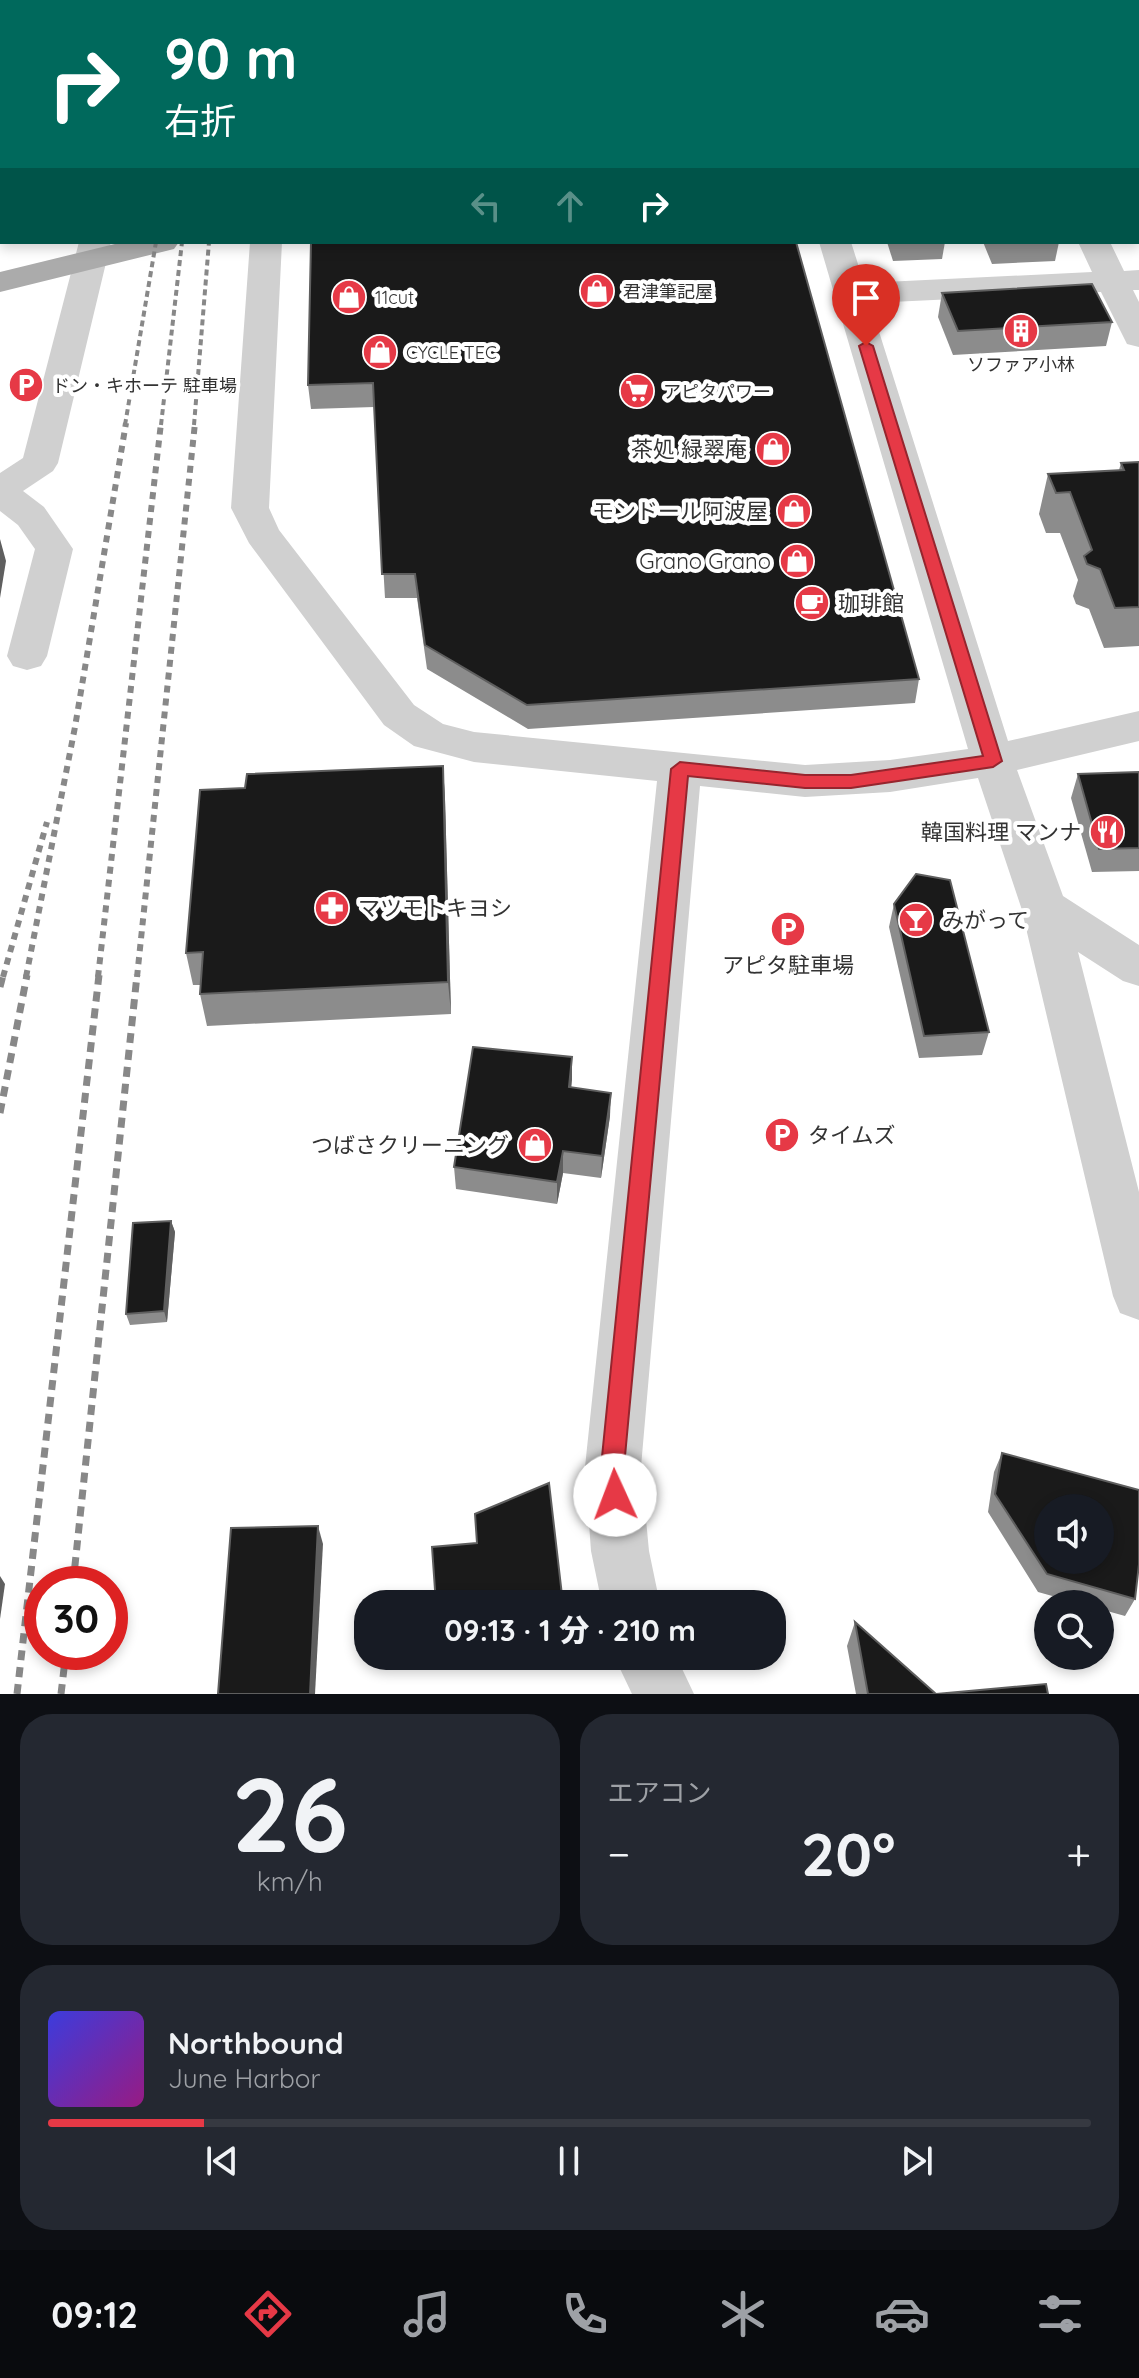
<!DOCTYPE html>
<html lang="ja">
<meta charset="utf-8">
<style>
body{margin:0;font-family:Quicksand,"Noto Sans JP",sans-serif;background:#242831;color:#f1f3f6;height:100vh;display:flex;flex-direction:column;font-size:30px;white-space:nowrap}
*{box-sizing:border-box;margin:0}
p{font-size:26px;color:#9ea1a6}
.icon{flex:none;width:44px;height:44px;fill:none;stroke:currentColor;stroke-width:2;stroke-linecap:round;stroke-linejoin:round}
.map{position:relative;height:1694px;overflow:hidden}
.sheet{display:flex;flex-direction:column;gap:20px;padding:20px;background:#0d0f14;flex:1}
.sheet>*{flex:none}
.hud{position:absolute;left:0px;top:0px;width:1140px;height:244px;box-shadow:0 4px 12px #0003;background:#00695c;color:#fff;overflow:hidden}
.fabs{position:absolute;left:1034px;top:1494px;display:grid;gap:16px}
.fabs a{display:grid;place-items:center;width:80px;height:80px;border-radius:50%;background:#171b24;box-shadow:0 4px 12px #0003;font-size:40px}
.speed{position:absolute;left:24px;top:1566px;display:flex;gap:16px;font-size:40px;font-weight:700;text-align:center}
.speed>*{display:grid;place-content:center;width:104px;height:104px;border-radius:50%;background:#171b24;box-shadow:0 4px 12px #0003;line-height:1}
.speed .limit{border:12px solid #d22;background:#fff;color:#111}
.pin{position:absolute;display:grid;place-items:center;width:68px;height:68px;color:#fff;margin:-82px -34px;border-radius:50% 50% 50% 0;rotate:-45deg;box-shadow:0 0 8px #0007}
.pin .icon{rotate:45deg}
.me{position:absolute;width:88px;margin:-44px;rotate:358deg;stroke-linejoin:round;filter:drop-shadow(0 0 6px #0008)}
.turn{display:flex;align-items:center;gap:28px;height:168px;padding:0 32px;font-size:36px}
.turn .icon{width:104px;height:104px;stroke-width:2.5}
.turn b{display:block;font-size:56px;line-height:68px}
.lanes{display:flex;align-items:center;height:76px;padding:0 32px;background:#0003;justify-content:center;gap:40px;direction:ltr}
.lanes .off{opacity:.35}
.big{font-size:60px;font-weight:800;line-height:1.1}
.sheet .tile{flex:1;display:flex;flex-direction:column;justify-content:center;gap:12px;min-width:0;padding:0 28px;border-radius:32px;background:#242831}
.sheet .dial{align-items:center;gap:0}
.dial b{font-size:104px;line-height:1}
.song{display:flex;align-items:center;gap:24px}
.cover{width:96px;height:96px;border-radius:12px;background:linear-gradient(135deg,hsl(240 70% 55%),hsl(310 70% 35%))}
.played{height:8px;border-radius:4px;background:linear-gradient(90deg,#e63946 15%,#363941 15%)}
.keys{display:flex;justify-content:space-around;direction:ltr}
.heat{display:flex;justify-content:space-between;align-items:center;font-size:44px;direction:ltr}
.sheet .tiles{flex:1;display:grid;gap:20px;grid-template-columns:1fr 1fr}
.tile:last-child{grid-column:span 2}
.trip{position:absolute;left:354px;top:1590px;width:432px;height:80px;border-radius:32px;background:#171b24;box-shadow:0 4px 12px #0003;font-weight:800;line-height:80px;text-align:center}
.tabs{display:flex;height:128px;justify-content:space-around;align-items:center;background:#090b0e;color:#9ea1a6}
.tabs .icon{width:56px;height:56px}
.tabs .active{color:#e63946}
.tabs b{font-size:36px;color:#f1f3f6}
.map>svg:first-child{display:block}
.lines{fill:none;stroke-linecap:round;stroke-linejoin:round}
.minor{fill:#d0d0d0;fill-rule:evenodd}
.major{fill:#ababab;fill-rule:evenodd}
.rail-far2{stroke:#888;stroke-width:4;stroke-dasharray:6 4;stroke-linecap:butt}
.rail-far1{stroke:#888;stroke-width:6;stroke-dasharray:7 6;stroke-linecap:butt}
.rail{stroke:#888;stroke-width:7;stroke-dasharray:10 7;stroke-linecap:butt}
.wall{fill:#8c8c8c}
.shaded-wall{fill:#5f5f5f}
.building{fill:#1a1a1a;stroke:#5f5f5f;stroke-width:2;fill-rule:evenodd}
.route{fill:#e63946;stroke:#96252e;stroke-width:2}
.labels{text-anchor:middle;dominant-baseline:central;stroke-width:8;stroke-linejoin:round;paint-order:stroke}
.far-poi-label{font-size:18px;fill:#333;stroke:#fff;text-anchor:start}
.poi-label{font-size:22px;fill:#333;stroke:#fff;text-anchor:end}
</style>
<div class="map">
<svg width="1139" height="1694" viewBox="0 0 1139 1694">
<rect width="100%" height="100%" fill="#fff"/>
<g class="lines">
<g class="minor">
<rect x="128" y="0" width="28" height="2"/>
<rect x="242" y="0" width="28" height="2"/>
<polygon points="748,0 776,0 777,2 749,2"/>
<rect x="0" y="130" width="2" height="18"/>
<polygon points="79,242 111,242 58,463 53,471 23,491 44,507 73,549 47,656 41,666 27,670 13,666 7,656 35,549 18,525 0,511 0,473 23,458"/>
<polygon points="250,242 282,242 269,508 279,530 414,705 443,724 474,732 805,765 890,760 968,749 819,242 851,242 864,283 1092,272 1078,242 1110,242 1124,271 1139,270 1139,290 1133,290 1139,302 1139,347 1127,344 1101,292 870,303 1008,741 1139,711 1139,741 1017,770 1063,896 1139,945 1139,986 1123,981 1078,952 1139,1192 1139,1320 1120,1313 1113,1296 1021,907 978,778 890,792 805,797 700,786 641,1467 649,1551 660,1604 602,1604 591,1551 585,1467 657,781 474,762 414,746 384,725 249,543 231,508"/>
<polygon points="614,1656 676,1656 694,1694 632,1694"/>
</g>
<polygon class="major" points="123,242 179,242 174,249 0,292 0,272"/>
<g class="rail-far2">
<polyline points="125,425 156,242"/>
<polyline points="161,425 182,242"/>
<polyline points="194,425 209,242"/>
</g>
<g class="rail-far1">
<polyline points="3,977 47,822"/>
<polyline points="26,977 75,727 126,423"/>
<polyline points="98,977 161,423"/>
<polyline points="137,977 195,423"/>
</g>
<g class="rail">
<polyline points="0,987 3,975"/>
<polyline points="0,1113 27,975"/>
<polyline points="73,1584 137,975"/>
<polyline points="17,1694 99,975"/>
<polyline points="61,1694 66,1652"/>
</g>
</g>
<g class="wall">
<polygon points="38,0 84,0 83,2 38,2"/>
<rect x="454" y="0" width="37" height="2"/>
<rect x="0" y="13" width="2" height="43"/>
<polygon points="1138,15 1139,17 1139,230 1138,228"/>
<polygon points="311,242 919,679 915,703 528,729 427,669 417,598 385,598 374,407 311,409 308,385"/>
<polygon points="887,242 945,242 942,259 893,261"/>
<polygon points="983,242 1059,242 1055,261 992,264"/>
<polygon points="942,293 1112,322 1106,346 953,355 938,317"/>
<polygon points="1139,462 1139,646 1104,648 1089,609 1076,604 1073,596 1078,580 1060,533 1046,533 1039,514 1048,474 1119,470 1121,463"/>
<polygon points="443,766 445,799 451,1014 207,1026 200,994 201,985 193,985 186,953 245,788"/>
<polygon points="1139,772 1139,871 1092,872 1071,798 1078,774"/>
<polygon points="894,904 989,1032 982,1055 919,1058 889,927"/>
<polygon points="572,1057 571,1088 610,1116 601,1178 563,1173 557,1204 456,1189 454,1167"/>
<polygon points="171,1221 175,1232 167,1322 130,1325 126,1314"/>
<polygon points="1002,1453 1135,1599 1125,1616 1100,1609 1100,1604 1081,1604 1038,1592 988,1512 994,1472"/>
<polygon points="855,1622 936,1694 1048,1694 856,1694 847,1646"/>
<polygon points="441,1656 464,1656 442,1659"/>
</g>
<g class="shaded-wall">
<polygon points="0,170 2,170 2,194 0,195"/>
<polygon points="0,539 6,561 0,598"/>
<polygon points="443,766 445,799 451,1014 448,982"/>
<polygon points="572,1057 572,1080 569,1110 569,1087"/>
<polygon points="611,1093 610,1116 601,1178 602,1156"/>
<polygon points="563,1151 563,1173 557,1204 557,1182"/>
<polygon points="171,1221 175,1232 167,1322 164,1311"/>
<polygon points="318,1526 323,1544 315,1694 310,1694"/>
<polygon points="0,1576 5,1584 0,1619"/>
</g>
<g class="building">
<polygon points="624,0 737,0 737,2 625,2"/>
<rect x="0" y="13" width="2" height="20"/>
<polygon points="1138,15 1139,17 1138,48"/>
<polygon points="1138,51 1139,51 1138,92"/>
<polygon points="0,81 2,81 2,106 0,100"/>
<rect x="0" y="141" width="2" height="29"/>
<polygon points="2,188 2,214 0,215 0,189"/>
<polygon points="311,242 796,242 919,679 527,705 425,645 415,574 382,574 373,383 308,385"/>
<polygon points="1092,284 1112,322 958,331 942,293"/>
<polygon points="1139,462 1139,607 1115,608 1100,569 1087,564 1084,556 1092,550 1070,492 1056,493 1048,474 1124,470 1121,463"/>
<polygon points="443,766 448,982 200,994 203,952 186,953 200,790 245,788 247,774"/>
<polygon points="1139,772 1139,848 1099,849 1078,774"/>
<polygon points="916,874 950,880 989,1032 924,1036 894,904"/>
<polygon points="473,1047 572,1057 569,1087 611,1093 602,1156 563,1151 557,1182 454,1167"/>
<polygon points="171,1221 164,1311 126,1314 133,1223"/>
<path d="M1002 1453 1139 1490V1564L1135 1599 1047 1574 995 1494ZM1048 1508H1100V1560H1048Z"/>
<polygon points="549,1483 563,1604 436,1604 432,1547 477,1543 475,1514"/>
<polygon points="318,1526 310,1694 218,1694 231,1528"/>
<polygon points="855,1622 936,1694 1046,1684 1048,1694 868,1694"/>
</g>
<polygon class="route" points="866,342 873,346 1002,761 993,767 851,788 805,788 688,776 624,1467 627,1495 623,1503 615,1507 607,1503 601,1467 671,769 680,762 805,775 851,775 983,756 859,346"/>
<defs>
<g id="shop-disc" transform="scale(1.8)"><circle r="9.5" fill="#e63946" stroke="#fff"/><path d="M-5-2.5h2.3a2.7 3.5 0 0 1 5.4 0H5L5.5 6h-11ZM-1.5-2.5h3a1.5 2.3 0 0 0-3 0Z" fill="#fff"/></g>
<g id="building-disc" transform="scale(1.8)"><circle r="9.5" fill="#e63946" stroke="#fff"/><path d="M-4-6H4V6H1V3H-1V6H-4ZM-2.5-4.3h1.7v1.8h-1.7ZM.8-4.3h1.7v1.8H.8ZM-2.5-1h1.7V.8h-1.7ZM.8-1h1.7V.8H.8Z" fill="#fff"/></g>
<g id="parking-disc" transform="scale(1.8)"><circle r="9.5" fill="#e63946" stroke="#fff"/><path d="M-3.5-5.5H1a3.5 3.5 0 0 1 0 7H-1V5.5H-3.5ZM-1-3.4V-.6H.8a1.4 1.4 0 0 0 0-2.8Z" fill="#fff"/></g>
<g id="supermarket-disc" transform="scale(1.8)"><circle r="9.5" fill="#e63946" stroke="#fff"/><path d="M-6-5.5h2.5l.6 2H6L4.5 2H-2.5L-4.4-4H-6ZM-1.5 3.2a1.3 1.3 0 1 0 .1 0ZM3 3.2a1.3 1.3 0 1 0 .1 0Z" fill="#fff"/></g>
<g id="cafe-disc" transform="scale(1.8)"><circle r="9.5" fill="#e63946" stroke="#fff"/><path d="M-5.5-4.5H6V0H3Q3 3.5 0 3.5H-2.5Q-5.5 3.5-5.5 0ZM3-3.2v2h1.7v-2ZM-6 4.5H4V6H-6Z" fill="#fff"/></g>
<g id="restaurant-disc" transform="scale(1.8)"><circle r="9.5" fill="#e63946" stroke="#fff"/><path d="M-5-6h1v4h1v-4h1v4h1v-4h1v5L-1.5 .5V6h-2V.5L-5-1ZM5-6V6H3V1.5H1.5Q1.5-4 5-6Z" fill="#fff"/></g>
<g id="pharmacy-disc" transform="scale(1.8)"><circle r="9.5" fill="#e63946" stroke="#fff"/><path d="M-2-6h4v4h4v4h-4v4h-4v-4h-4v-4h4Z" fill="#fff"/></g>
<g id="bar-disc" transform="scale(1.8)"><circle r="9.5" fill="#e63946" stroke="#fff"/><path d="M-6-5H6L.8 .8V4.5H3.5V6h-7V4.5H-.8V.8Z" fill="#fff"/></g>
</defs>
<g fill-rule="evenodd">
<use href="#shop-disc" x="597" y="291"/>
<use href="#shop-disc" x="349" y="297"/>
<use href="#building-disc" x="1021" y="331"/>
<use href="#shop-disc" x="380" y="352"/>
<use href="#parking-disc" x="26" y="385"/>
<use href="#supermarket-disc" x="637" y="391"/>
<use href="#shop-disc" x="773" y="449"/>
<use href="#shop-disc" x="794" y="511"/>
<use href="#shop-disc" x="797" y="561"/>
<use href="#cafe-disc" x="812" y="603"/>
<use href="#restaurant-disc" x="1107" y="832"/>
<use href="#pharmacy-disc" x="332" y="908"/>
<use href="#bar-disc" x="916" y="920"/>
<use href="#parking-disc" x="788" y="929"/>
<use href="#parking-disc" x="782" y="1135"/>
<use href="#shop-disc" x="535" y="1145"/>
</g>
<g class="labels">
<g class="far-poi-label">
<text x="623" y="291">君津筆記屋</text>
<text x="375" y="297">11cut</text>
<text x="406" y="352">CYCLE TEC</text>
<text x="1021" y="364" text-anchor="middle">ソファア小林</text>
<text x="52" y="385">ドン・キホーテ 駐車場</text>
<text x="663" y="391">アピタパワー</text>
</g>
<g class="poi-label">
<text x="747" y="449">茶処 緑翠庵</text>
<text x="768" y="511">モンドール阿波屋</text>
<text x="771" y="561">Grano Grano</text>
<text x="838" y="603" text-anchor="start">珈琲館</text>
<text x="1081" y="832">韓国料理 マンナ</text>
<text x="358" y="908" text-anchor="start">マツモトキヨシ</text>
<text x="942" y="920" text-anchor="start">みがって</text>
<text x="788" y="965" text-anchor="middle">アピタ駐車場</text>
<text x="808" y="1135" text-anchor="start">タイムズ</text>
<text x="509" y="1145">つばさクリーニング</text>
</g>
</g>
</svg>
<div class="fabs">
<a><svg class="icon" aria-label="sound" viewBox="0 0 24 24"><path d="M4 9h4l5-4v14l-5-4H4zM17 9q2 3 0 6"/></svg></a>
<a><svg class="icon" aria-label="search" viewBox="0 0 24 24"><circle cx="10" cy="10" r="6"/><path d="M15 15l6 6"/></svg></a>
</div>
<div class="speed"><div class="limit">30</div></div>
<div class="pin" style="left:866px;top:346px;background:#d93025"><svg class="icon" aria-label="arrive" viewBox="0 0 24 24"><path d="M6 21V4h12l-3 4 3 4H6"/></svg></div>
<svg class="me" style="left:615px;top:1495px" viewBox="-20 -20 40 40"><circle r="19" fill="#fff"/><path d="M0-13L10 11 0 6-10 11z" fill="#e63946"/></svg>
<div class="trip">09:13 · 1 分 · 210 m</div>
<div class="hud">
<div class="turn"><svg class="icon" aria-label="right" viewBox="0 0 24 24"><path d="M7 20v-9h11M14 6l5 5-5 5"/></svg><div><b>90 m</b>右折</div></div>
<div class="lanes"><svg class="icon off" aria-label="left" viewBox="0 0 24 24"><path d="M17 20v-9H6M10 6l-5 5 5 5"/></svg><svg class="icon off" aria-label="ahead" viewBox="0 0 24 24"><path d="M12 20V5M6 11l6-6 6 6"/></svg><svg class="icon" aria-label="right" viewBox="0 0 24 24"><path d="M7 20v-9h11M14 6l5 5-5 5"/></svg></div>
</div>
</div>
<section class="sheet">
<div class="tiles">
<div class="tile dial"><b>26</b><p>km/h</p></div>
<div class="tile"><p>エアコン</p>
<div class="heat"><a>−</a><b class="big">20°</b><a>+</a></div>
</div>
<div class="tile">
<div class="song"><i class="cover"></i><div><b>Northbound</b><p>June Harbor</p></div></div>
<div class="played"></div>
<div class="keys"><svg class="icon" aria-label="previous" viewBox="0 0 24 24"><path d="M18 5L8 12l10 7zM5 5v14"/></svg><svg class="icon" aria-label="pause" viewBox="0 0 24 24"><path d="M8 5v14M16 5v14"/></svg><svg class="icon" aria-label="next" viewBox="0 0 24 24"><path d="M6 5l10 7-10 7zM19 5v14"/></svg></div>
</div>
</div>
</section>
<nav class="tabs">
<b>09:12</b>
<svg class="icon active" aria-label="directions" viewBox="0 0 24 24"><path d="M12 3l9 9-9 9-9-9zM9 14v-3h6M13 9l2 2-2 2"/></svg>
<svg class="icon" aria-label="music" viewBox="0 0 24 24"><path d="M9 18V5l10-2v13"/><circle cx="6" cy="18" r="3"/><circle cx="16" cy="16" r="3"/></svg>
<svg class="icon" aria-label="phone" viewBox="0 0 24 24"><path d="M5 4h4l2 5-3 2q2 4 5 5l2-3 5 2v4C11 20 4 13 5 4z"/></svg>
<svg class="icon" aria-label="climate" viewBox="0 0 24 24"><path d="M12 3v18M4 7l16 10M4 17L20 7"/></svg>
<svg class="icon" aria-label="car" viewBox="0 0 24 24"><path d="M5 17H2v-5l4-1 3-4h7l3 4 3 1v5h-3M9 17h6M6 11h13"/><circle cx="7" cy="17" r="2"/><circle cx="17" cy="17" r="2"/></svg>
<svg class="icon" aria-label="filters" viewBox="0 0 24 24"><path d="M4 7h16M4 17h16"/><circle cx="9" cy="7" r="2"/><circle cx="15" cy="17" r="2"/></svg>
</nav>
